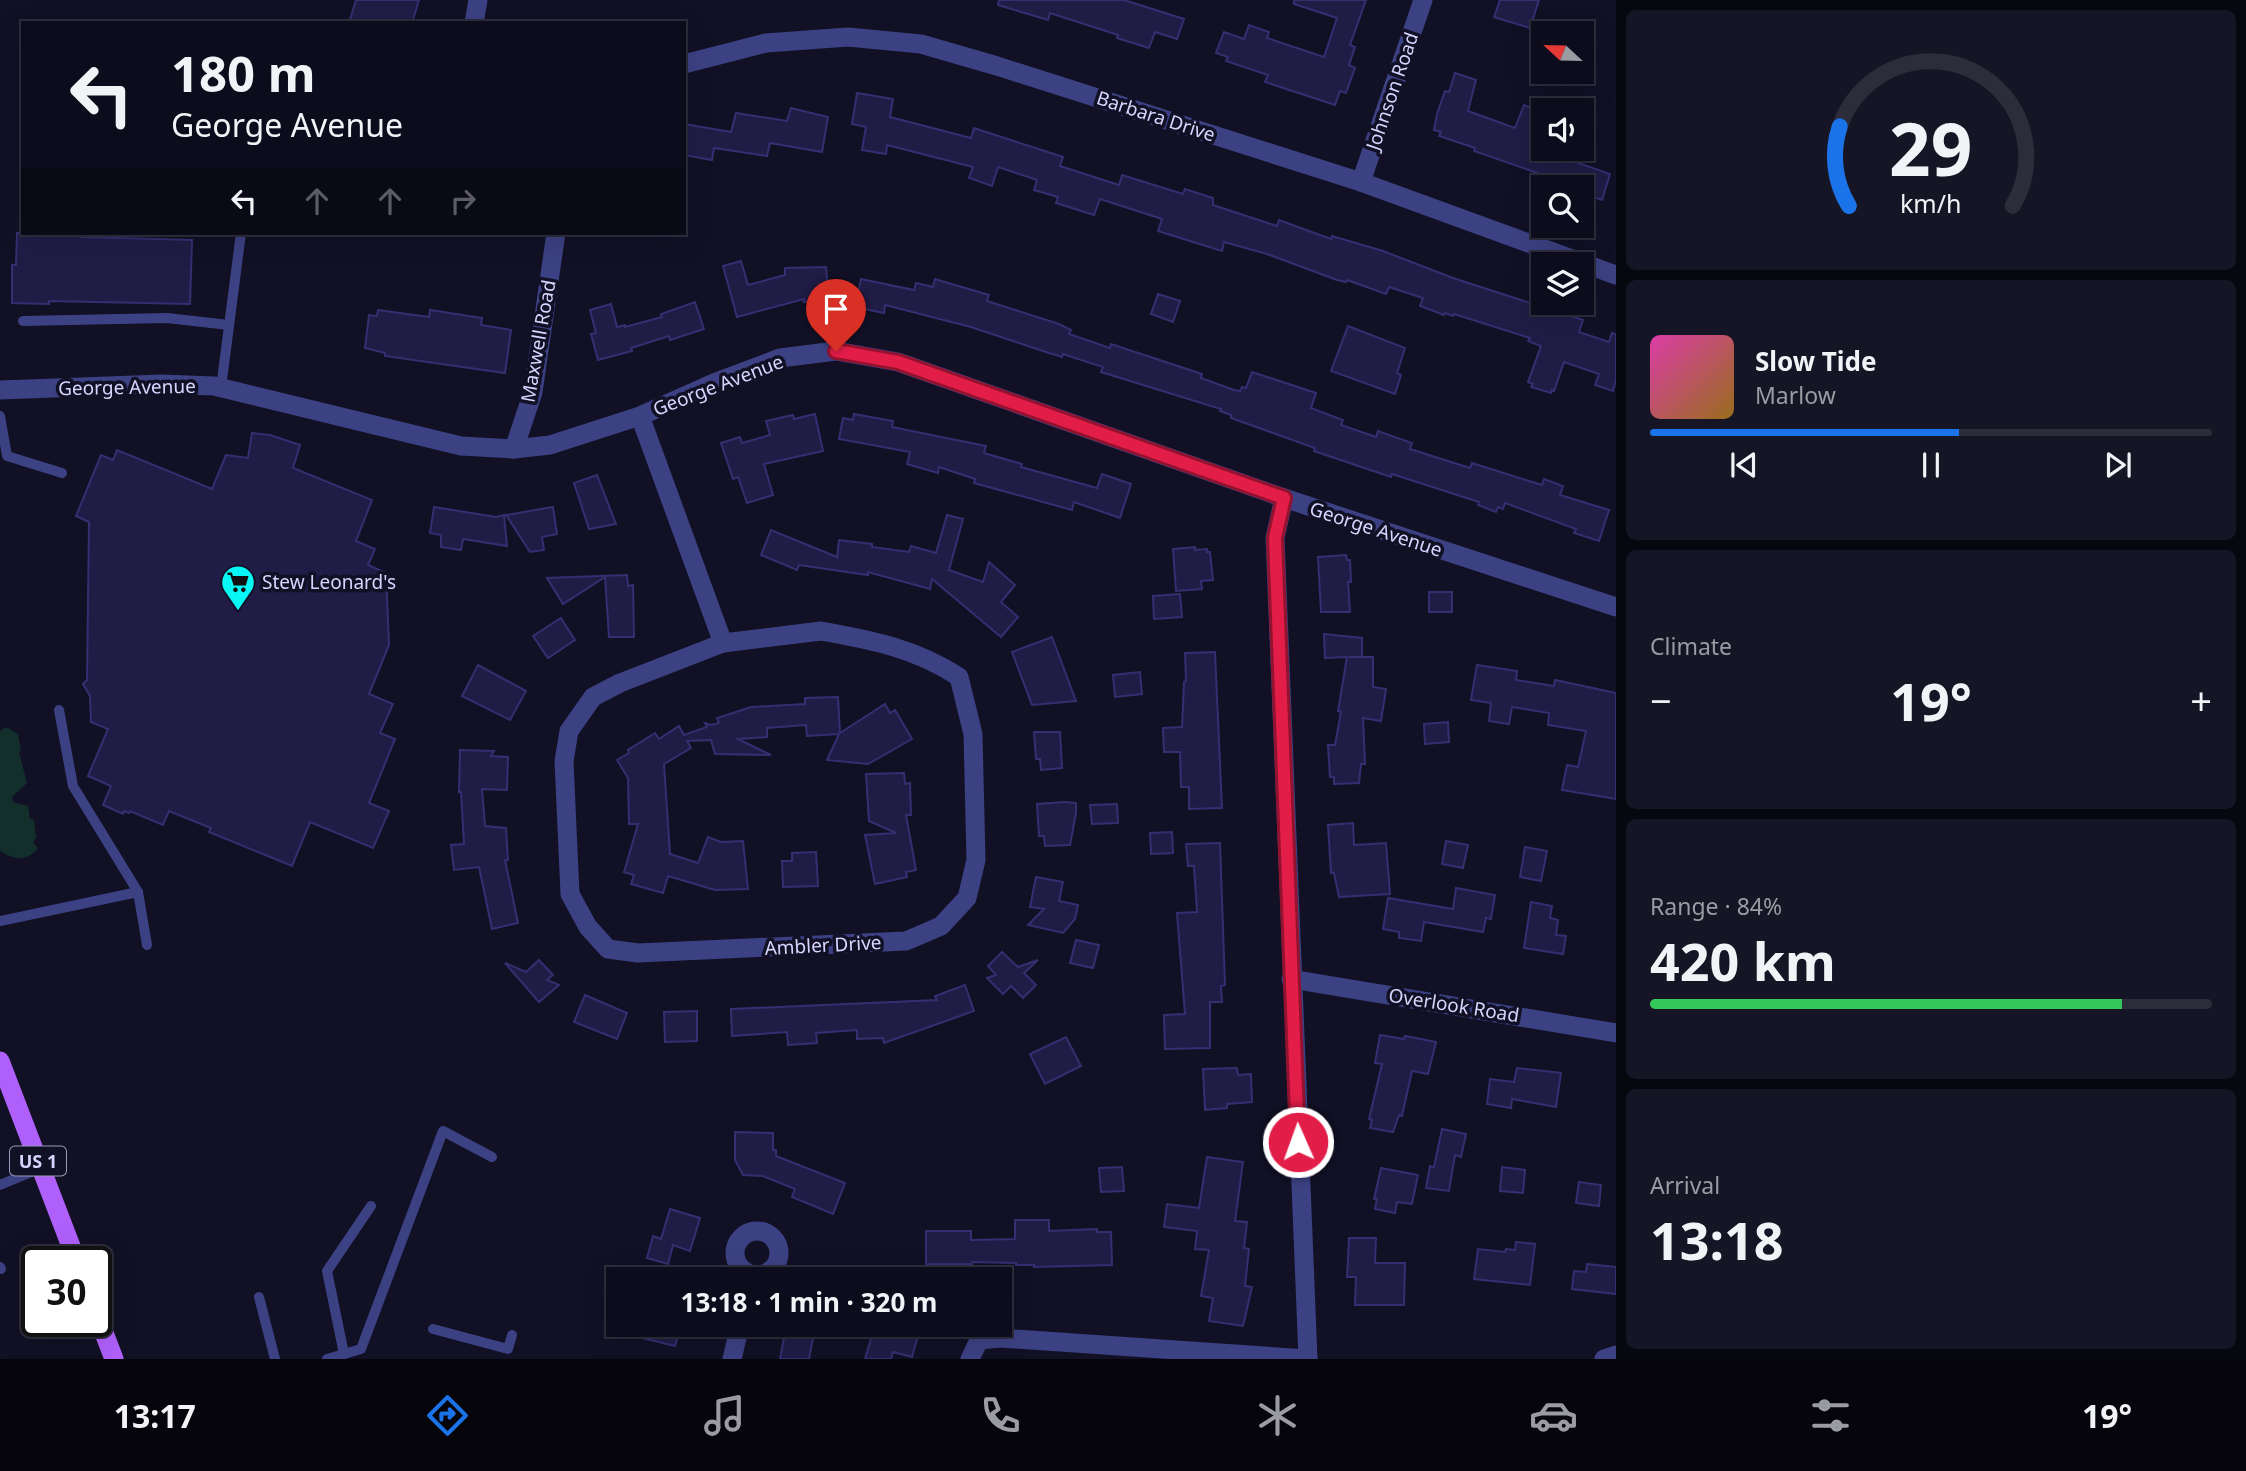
<!DOCTYPE html>
<meta charset="utf-8">
<style>
body{margin:0;font-family:"Noto Sans",sans-serif;background:#161525;color:#f1f3f6;height:100vh;display:flex;flex-direction:column;font-size:26px;white-space:nowrap}
*{box-sizing:border-box;margin:0}
p{font-size:23px;color:#9a9ba3}
.icon{flex:none;width:38px;height:38px;fill:none;stroke:currentColor;stroke-width:2;stroke-linecap:round;stroke-linejoin:round}
.map{position:relative;flex:1;overflow:hidden}
.drawer{display:flex;flex-direction:column;gap:10px;padding:10px;background:#07070f;width:630px}
.drawer>*{flex:none}
.banner{position:absolute;left:21px;top:21px;width:665px;height:214px;border-radius:0px;box-shadow:0 7px 28px #0002,0 0 0 2px #2d2c3b;background:#0d0c1c;color:#f1f3f6;overflow:hidden}
.needle{width:46px;rotate:292deg}
.controls{position:absolute;left:1531px;top:21px;display:grid;gap:14px}
.controls a{display:grid;place-items:center;width:63px;height:63px;border-radius:0px;background:#0d0c1c;box-shadow:0 7px 28px #0002,0 0 0 2px #2d2c3b;font-size:35px}
.speed{position:absolute;left:21px;top:1246px;display:flex;gap:14px;font-size:35px;font-weight:700;text-align:center}
.speed>*{display:grid;place-content:center;width:91px;height:91px;border-radius:50%;background:#0d0c1c;box-shadow:0 7px 28px #0002,0 0 0 2px #2d2c3b;line-height:1}
.speed .limit{border:4px solid #111;border-radius:10px;background:#fff;color:#111}
.pin{position:absolute;display:grid;place-items:center;width:60px;height:60px;color:#fff;margin:-72px -30px;border-radius:50% 50% 50% 0;rotate:-45deg;box-shadow:0 0 7px #0007}
.pin .icon{rotate:45deg}
.me{position:absolute;width:77px;margin:-38px;rotate:358deg;stroke-linejoin:round;filter:drop-shadow(0 0 5px #0008)}
.turn{display:flex;align-items:center;gap:24px;height:147px;padding:0 35px;font-size:32px}
.turn .icon{width:91px;height:91px;stroke-width:2.5}
.turn b{display:block;font-size:49px;line-height:60px}
.lanes{display:flex;align-items:center;height:66px;padding:0 35px;background:#0003;justify-content:center;gap:35px;direction:ltr}
.lanes .off{opacity:.35}
.big{font-size:52px;font-weight:700;line-height:1.1}
.drawer .tile{flex:1;display:flex;flex-direction:column;justify-content:center;gap:10px;min-width:0;padding:0 24px;border-radius:10px;background:#161525}
.drawer .dial{align-items:center;gap:0}
.dial svg{height:182px;overflow:visible;fill:none;stroke:#2d2c3b;stroke-width:7;stroke-linecap:round;text-anchor:middle}
.dial text{fill:#f1f3f6;stroke:none}
.song{display:flex;align-items:center;gap:21px}
.cover{width:84px;height:84px;border-radius:10px;background:linear-gradient(135deg,hsl(320 70% 55%),hsl(40 70% 35%))}
.played{height:7px;border-radius:4px;background:linear-gradient(90deg,#1a73e8 55%,#2d2c3b 55%)}
.keys{display:flex;justify-content:space-around;direction:ltr}
.heat{display:flex;justify-content:space-between;align-items:center;font-size:38px;direction:ltr}
.charge{height:10px;border-radius:5px;background:linear-gradient(90deg,#34c759 84%,#2d2c3b 0)}
.trip{position:absolute;left:606px;top:1267px;width:406px;height:70px;border-radius:0px;background:#0d0c1c;box-shadow:0 7px 28px #0002,0 0 0 2px #2d2c3b;font-weight:700;line-height:70px;text-align:center}
.tabs{display:flex;height:112px;justify-content:space-around;align-items:center;background:#05050b;color:#9a9ba3}
.tabs .icon{width:49px;height:49px}
.tabs .current{color:#1a73e8}
.tabs b{font-size:32px;color:#f1f3f6}
main{display:flex;flex:1;min-height:0}
.map>svg:first-child{display:block}
.green{fill:#132f2b}
.building{fill:#201c46;stroke:#352f71;stroke-width:2}
.lines{fill:none;stroke-linecap:round;stroke-linejoin:round}
.service{stroke:#3c4183;stroke-width:10}
.minor{stroke:#3c4183;stroke-width:19}
.primary{stroke:#af60fa;stroke-width:19}
.route-casing{stroke:#92132f;stroke-width:18}
.route{stroke:#e11d48;stroke-width:12}
.labels{text-anchor:middle;dominant-baseline:central;stroke-width:7;stroke-linejoin:round;paint-order:stroke}
.shield{fill:#111025;stroke:#9a9abd;stroke-width:2}
.shield-label{font-size:18px;font-weight:bold;fill:#d5d5fe}
.street-label{font-size:19px;fill:#d5d5fe;stroke:#111025}
.poi-label{font-size:19px;fill:#d5d5fe;stroke:#111025;text-anchor:start}
</style>
<main>
<div class="map">
<svg width="1616" height="1359" viewBox="0 0 1616 1359">
<rect width="100%" height="100%" fill="#111025"/>
<path class="green" d="M6 727 18 734 21 751 19 752 27 783 12 797 13 802 28 806 30 819 34 820 36 837 33 843 38 848C27 862 15 860 0 851V731Z"/>
<g class="building">
<polygon points="356,0 419,0 412,23 349,23"/>
<polygon points="999,0 1124,0 1184,19 1177,39 1155,32 1149,48 1117,38 1118,35 1050,13 1048,20 998,5"/>
<polygon points="1294,0 1366,0 1350,45 1355,47 1349,65 1355,68 1346,93 1340,91 1335,105 1265,82 1268,75 1226,61 1228,57 1216,53 1224,32 1244,39 1249,25 1269,32 1267,38 1324,57 1337,18 1294,4"/>
<polygon points="1500,0 1539,0 1530,28 1494,17"/>
<polygon points="1455,73 1476,80 1468,111 1515,128 1524,105 1544,113 1544,149 1562,149 1559,156 1610,174 1602,200 1582,193 1582,187 1568,187 1569,184 1474,151 1475,148 1439,136 1441,132 1434,130 1437,114 1445,91 1449,92"/>
<polygon points="857,93 893,99 890,117 971,138 974,128 1063,157 1060,166 1119,185 1122,175 1183,194 1185,189 1213,198 1213,205 1277,226 1279,220 1331,239 1332,236 1383,251 1453,278 1583,320 1579,332 1609,342 1612,333 1616,334 1616,380 1613,391 1595,385 1599,374 1564,362 1554,391 1552,390 1551,393 1531,387 1533,384 1528,382 1541,346 1528,341 1530,338 1454,314 1453,316 1445,313 1444,315 1420,306 1423,298 1389,287 1386,294 1347,280 1346,282 1337,280 1267,254 1224,242 1222,251 1158,231 1162,219 1100,199 1094,215 1056,203 1058,197 1034,190 1037,180 998,167 992,186 969,178 973,167 887,145 886,154 862,150 866,127 852,124"/>
<polygon points="791,108 828,117 822,152 770,143 767,156 714,148 712,160 684,155 684,124 731,132 736,113 787,121"/>
<polygon points="17,233 81,233 81,237 192,240 190,304 49,301 49,304 12,303 12,265 16,265"/>
<polygon points="741,261 748,285 785,275 785,268 826,267 829,300 804,302 804,299 737,317 723,266"/>
<polygon points="861,279 914,290 916,283 933,287 935,279 989,295 987,301 1059,324 1071,330 1069,334 1110,348 1111,344 1202,374 1201,378 1234,390 1240,391 1242,387 1246,388 1252,372 1316,393 1311,408 1343,420 1341,425 1376,437 1378,431 1412,443 1410,449 1470,468 1472,463 1542,485 1544,479 1563,486 1560,495 1609,510 1599,541 1574,533 1576,529 1505,503 1503,509 1498,507 1496,512 1478,505 1479,502 1392,474 1391,477 1314,451 1315,448 1231,418 1231,415 1220,411 1221,409 1101,372 1103,367 1063,354 1062,357 1049,353 971,327 885,305 884,313 855,307"/>
<polygon points="1158,294 1180,301 1173,322 1151,314"/>
<polygon points="695,302 704,329 670,340 669,336 631,348 632,351 598,360 591,334 596,333 590,310 611,304 617,327 625,325 625,327 662,317 661,314"/>
<polygon points="378,310 429,317 430,310 482,318 481,325 511,330 505,373 385,356 385,353 365,348 369,315 377,316"/>
<polygon points="1348,326 1405,348 1397,373 1401,375 1395,394 1331,371"/>
<polygon points="815,414 823,451 764,464 773,495 747,503 738,477 733,479 721,443 740,437 742,443 770,435 766,421 793,415 794,419"/>
<polygon points="854,414 893,421 892,427 986,446 984,453 1022,464 1021,467 1097,488 1102,474 1131,484 1120,518 1074,502 1072,510 974,483 975,479 939,467 938,473 907,464 910,452 839,439 843,418 853,420"/>
<polygon points="252,433 270,435 300,445 293,468 372,500 356,541 375,549 368,565 386,573 389,645 369,694 393,704 380,733 395,739 369,803 389,811 373,848 310,822 292,866 209,832 211,828 169,811 163,825 130,811 129,813 124,811 123,814 103,805 111,786 88,776 108,729 91,722 90,696 83,684 87,680 89,522 76,516 101,455 113,460 117,450 212,489 226,455 248,458"/>
<polygon points="597,475 616,524 589,529 574,483"/>
<polygon points="434,507 496,517 504,515 507,546 463,539 461,550 441,547 441,535 430,533"/>
<polygon points="553,507 557,534 542,537 544,550 530,552 506,515"/>
<polygon points="947,515 963,519 949,570 983,582 989,562 1015,585 1001,602 1018,617 1001,637 932,579 930,589 868,572 868,575 799,565 797,570 761,555 771,530 837,557 839,540 872,544 872,547 909,552 911,546 936,553"/>
<polygon points="1195,547 1195,550 1207,549 1207,552 1210,552 1213,580 1201,581 1202,589 1176,591 1173,549"/>
<polygon points="1346,555 1347,560 1350,560 1351,582 1348,582 1350,612 1321,612 1318,557"/>
<polygon points="627,575 628,586 633,585 634,637 609,637 605,577 563,604 547,578"/>
<rect x="1429" y="592" width="23" height="20"/>
<polygon points="1180,594 1182,617 1154,619 1153,596"/>
<polygon points="561,618 575,640 548,658 533,636"/>
<polygon points="1324,634 1362,638 1362,657 1349,657 1373,657 1373,687 1386,689 1381,721 1363,718 1365,764 1361,764 1359,783 1334,784 1334,777 1330,777 1328,745 1335,745 1341,712 1338,711 1347,657 1325,658"/>
<polygon points="1052,637 1076,701 1032,705 1012,652"/>
<polygon points="1215,652 1222,808 1189,809 1189,787 1181,787 1180,752 1164,752 1163,728 1182,727 1184,682 1186,681 1185,653"/>
<polygon points="478,665 526,691 510,720 462,696"/>
<polygon points="1477,665 1517,671 1516,680 1554,686 1555,680 1616,693 1616,799 1562,790 1567,765 1578,767 1586,731 1548,725 1549,713 1512,707 1509,724 1489,721 1491,703 1471,700"/>
<polygon points="1140,672 1142,694 1115,697 1113,675"/>
<polygon points="838,697 840,733 885,704 890,713 895,710 912,739 868,764 827,760 839,734 807,736 806,725 767,728 767,737 738,739 771,755 715,754 711,740 687,741 691,748 664,764 670,854 698,863 708,837 721,842 743,841 748,889 715,890 668,876 663,893 631,884 634,875 624,872 638,824 629,824 628,778 617,760 629,753 628,750 655,733 659,739 679,726 684,735 707,727 705,723 711,725 719,723 717,718 751,707 805,704 805,698"/>
<polygon points="1448,722 1449,742 1425,744 1424,724"/>
<polygon points="1034,732 1060,732 1062,768 1041,770 1040,759 1036,759"/>
<polygon points="460,750 494,751 491,756 508,757 507,790 482,789 485,826 506,828 508,860 505,860 518,923 492,929 479,867 454,870 451,845 464,844 461,792 459,792"/>
<polygon points="904,773 905,784 910,783 911,815 906,815 916,870 906,872 907,877 875,884 865,835 896,833 869,821 866,774"/>
<polygon points="1065,802 1076,803 1076,813 1070,845 1045,846 1044,836 1039,836 1037,804"/>
<polygon points="1117,804 1118,823 1092,824 1090,805"/>
<polygon points="1353,823 1354,845 1386,843 1390,894 1339,897 1334,873 1331,873 1328,825"/>
<polygon points="1172,832 1173,853 1151,854 1150,833"/>
<polygon points="1446,841 1468,845 1463,868 1442,864"/>
<polygon points="1220,843 1225,985 1221,986 1222,1002 1210,1002 1210,1048 1165,1049 1164,1015 1185,1014 1177,913 1197,912 1194,866 1188,866 1186,844"/>
<polygon points="1525,847 1547,851 1541,881 1520,877"/>
<polygon points="816,852 818,886 783,887 782,861 792,861 792,853"/>
<polygon points="1036,877 1063,882 1059,901 1078,905 1075,919 1063,933 1028,925 1044,909 1030,907"/>
<polygon points="1456,888 1495,895 1491,919 1486,918 1483,932 1424,922 1421,941 1399,938 1399,932 1383,929 1388,898 1453,909"/>
<polygon points="1531,902 1552,906 1550,918 1558,920 1556,935 1566,936 1563,954 1524,948"/>
<polygon points="1076,940 1099,945 1093,968 1070,963"/>
<polygon points="1002,952 1018,967 1038,960 1024,973 1036,985 1023,998 1011,986 1003,994 987,978 996,975 988,966"/>
<polygon points="539,960 553,975 547,980 559,985 539,1002 505,963 526,972"/>
<polygon points="965,985 974,1011 884,1043 883,1038 857,1039 857,1030 816,1033 817,1043 788,1045 787,1032 732,1036 731,1009 937,1000 935,996"/>
<polygon points="585,995 627,1013 617,1039 574,1022"/>
<polygon points="697,1011 697,1041 665,1042 664,1012"/>
<polygon points="1380,1035 1404,1039 1405,1036 1436,1042 1428,1074 1412,1071 1402,1116 1399,1115 1393,1132 1370,1128 1372,1120 1369,1119 1382,1064 1375,1063"/>
<polygon points="1066,1037 1081,1066 1045,1084 1030,1054"/>
<polygon points="1237,1068 1238,1075 1251,1074 1252,1102 1227,1104 1227,1108 1205,1110 1203,1069"/>
<polygon points="1517,1068 1561,1073 1556,1107 1512,1099 1511,1108 1487,1104 1490,1079 1514,1082"/>
<polygon points="1442,1129 1466,1134 1461,1157 1455,1155 1449,1191 1426,1188 1430,1166 1434,1167"/>
<polygon points="735,1132 773,1133 773,1150 776,1150 776,1156 845,1183 833,1214 792,1197 795,1189 763,1176 743,1175 735,1160"/>
<polygon points="1207,1157 1243,1162 1235,1221 1247,1222 1244,1248 1249,1249 1245,1286 1252,1287 1243,1326 1209,1321 1213,1298 1201,1296 1209,1250 1195,1249 1197,1231 1164,1227 1167,1204 1199,1208"/>
<polygon points="1122,1167 1124,1191 1101,1192 1099,1168"/>
<polygon points="1502,1167 1525,1170 1523,1193 1500,1191"/>
<polygon points="1381,1168 1418,1175 1412,1204 1397,1202 1395,1213 1375,1209 1377,1199 1374,1199"/>
<polygon points="1579,1182 1601,1185 1599,1206 1576,1203"/>
<polygon points="670,1209 700,1218 690,1251 673,1245 668,1264 647,1258 653,1236 661,1239"/>
<polygon points="1015,1220 1049,1220 1049,1231 1097,1229 1097,1232 1111,1232 1112,1265 1034,1267 1034,1265 1016,1265 1016,1263 972,1262 972,1264 926,1264 926,1231 971,1231 971,1240 1015,1239"/>
<polygon points="1349,1238 1376,1238 1375,1263 1405,1263 1404,1305 1355,1305 1356,1277 1347,1277"/>
<polygon points="1516,1242 1535,1244 1530,1285 1474,1279 1478,1249 1505,1252 1506,1249 1515,1250"/>
<polygon points="1587,1264 1616,1267 1616,1294 1572,1289 1574,1271 1586,1272"/>
<polygon points="619,1325 681,1325 675,1346 618,1332"/>
<polygon points="875,1325 921,1325 912,1357 893,1352 891,1359 865,1359"/>
<polygon points="786,1327 814,1333 809,1359 780,1359"/>
</g>
<g class="lines">
<g class="service">
<polyline points="23,321 167,318 229,325"/>
<polyline points="221,388 241,233"/>
<polyline points="0,416 7,456 62,473"/>
<polyline points="59,710 73,786 138,892"/>
<polyline points="0,921 138,892 147,945"/>
<polyline points="0,1185 41,1168"/>
<polyline points="0,1267 1,1269"/>
<polyline points="259,1297 275,1359"/>
<polyline points="433,1329 508,1349 512,1335"/>
<polyline points="344,1354 327,1271 371,1206"/>
<polyline points="327,1359 361,1349 443,1131 492,1157"/>
</g>
<g class="minor">
<polyline points="474,23 478,0"/>
<polyline points="684,64 766,43 848,37 921,44 997,66 1361,182 1616,275"/>
<polyline points="1361,182 1423,0"/>
<polyline points="0,390 161,384 214,386 461,446 514,449 550,445 640,416 714,383 780,358 836,351 898,362 1284,498 1616,607"/>
<polyline points="640,416 723,643"/>
<polyline points="514,449 533,392 556,233"/>
<polyline points="1284,498 1275,538 1308,1359"/>
<path d="M821 631C871 640 915 648 959 677L973 734 976 860 967 898 941 926 906 941 638 953 608 949 588 927 570 894 564 761 569 731 593 697 620 683 723 643Z"/>
<polyline points="1291,979 1616,1033"/>
<circle cx="757" cy="1253" r="22"/>
<polyline points="732,1359 740,1325"/>
<polyline points="970,1359 979,1340 1000,1338 1308,1359"/>
<polyline points="1604,1359 1616,1355"/>
</g>
<g class="primary">
<polyline points="0,1061 77,1262"/>
<polyline points="96,1312 114,1359"/>
</g>
</g>
<g class="lines">
<g class="route-casing">
<polyline id="route" points="836,351 898,362 1284,498 1275,538 1298,1142"/>
</g>
<use href="#route" class="route"/>
</g>
<defs>
<g id="supermarket-pin" transform="scale(1.75)"><path d="M0 17L-7.5 6A9.5 9.5 0 1 1 7.5 6Z" fill="#08f7f4" stroke="#111025"/><path d="M-6-5.5h2.5l.6 2H6L4.5 2H-2.5L-4.4-4H-6ZM-1.5 3.2a1.3 1.3 0 1 0 .1 0ZM3 3.2a1.3 1.3 0 1 0 .1 0Z" fill="#111"/></g>
</defs>
<g fill-rule="evenodd">
<use href="#supermarket-pin" x="238" y="582"/>
</g>
<g class="labels">
<rect class="shield" x="10" y="1146.5" width="56" height="29" rx="5"/>
<g class="shield-label">
<text x="38" y="1161">US 1</text>
</g>
<g class="street-label">
<text transform="translate(1392 91) rotate(-71)">Johnson Road</text>
<text transform="translate(1156 116) rotate(18)">Barbara Drive</text>
<text transform="translate(538 341) rotate(-80)">Maxwell Road</text>
<text transform="translate(718 385) rotate(-21)">George Avenue</text>
<text transform="translate(127 387) rotate(-1)">George Avenue</text>
<text transform="translate(1376 529) rotate(18)">George Avenue</text>
<text transform="translate(823 945) rotate(-3)">Ambler Drive</text>
<text transform="translate(1454 1005) rotate(9)">Overlook Road</text>
</g>
<g class="poi-label">
<text x="262" y="582">Stew Leonard's</text>
</g>
</g>
</svg>
<div class="controls">
<a><svg class="needle" viewBox="-14 -14 28 28"><path d="M0-13l5 13h-10z" fill="#e53935"/><path d="M0 13l5-13h-10z" fill="#9a9ba3"/></svg></a>
<a><svg class="icon" aria-label="sound" viewBox="0 0 24 24"><path d="M4 9h4l5-4v14l-5-4H4zM17 9q2 3 0 6"/></svg></a>
<a><svg class="icon" aria-label="search" viewBox="0 0 24 24"><circle cx="10" cy="10" r="6"/><path d="M15 15l6 6"/></svg></a>
<a><svg class="icon" aria-label="layers" viewBox="0 0 24 24"><path d="M12 4l9 5-9 5-9-5zM3 14l9 5 9-5"/></svg></a>
</div>
<div class="speed"><div class="limit">30</div></div>
<div class="pin" style="left:836px;top:351px;background:#d93025"><svg class="icon" aria-label="arrive" viewBox="0 0 24 24"><path d="M6 21V4h12l-3 4 3 4H6"/></svg></div>
<svg class="me" style="left:1298px;top:1142px" viewBox="-20 -20 40 40"><circle r="17" fill="#e11d48" stroke="#fff" stroke-width="3"/><path d="M0-11L8 9 0 5-8 9z" fill="#fff"/></svg>
<div class="trip">13:18 · 1 min · 320 m</div>
<div class="banner">
<div class="turn"><svg class="icon" aria-label="left" viewBox="0 0 24 24"><path d="M17 20v-9H6M10 6l-5 5 5 5"/></svg><div><b>180 m</b>George Avenue</div></div>
<div class="lanes"><svg class="icon" aria-label="left" viewBox="0 0 24 24"><path d="M17 20v-9H6M10 6l-5 5 5 5"/></svg><svg class="icon off" aria-label="ahead" viewBox="0 0 24 24"><path d="M12 20V5M6 11l6-6 6 6"/></svg><svg class="icon off" aria-label="ahead" viewBox="0 0 24 24"><path d="M12 20V5M6 11l6-6 6 6"/></svg><svg class="icon off" aria-label="right" viewBox="0 0 24 24"><path d="M7 20v-9h11M14 6l5 5-5 5"/></svg></div>
</div>
</div>
<section class="drawer">
<div class="tile dial"><svg viewBox="0 0 100 80">
<path d="M14 69A42 42 0 1 1 86 69"/>
<path d="M14 69A42 42 0 0 1 10 34" stroke="#1a73e8"/>
<text x="50" y="56" font-size="32" font-weight="700">29</text>
<text x="50" y="72" font-size="11">km/h</text>
</svg></div>
<div class="tile">
<div class="song"><i class="cover"></i><div><b>Slow Tide</b><p>Marlow</p></div></div>
<div class="played"></div>
<div class="keys"><svg class="icon" aria-label="previous" viewBox="0 0 24 24"><path d="M18 5L8 12l10 7zM5 5v14"/></svg><svg class="icon" aria-label="pause" viewBox="0 0 24 24"><path d="M8 5v14M16 5v14"/></svg><svg class="icon" aria-label="next" viewBox="0 0 24 24"><path d="M6 5l10 7-10 7zM19 5v14"/></svg></div>
</div>
<div class="tile"><p>Climate</p>
<div class="heat"><a>−</a><b class="big">19°</b><a>+</a></div>
</div>
<div class="tile"><p>Range · 84%</p><b class="big">420 km</b><div class="charge"></div></div>
<div class="tile"><p>Arrival</p><b class="big">13:18</b></div>
</section>
</main>
<nav class="tabs">
<b>13:17</b>
<svg class="icon current" aria-label="directions" viewBox="0 0 24 24"><path d="M12 3l9 9-9 9-9-9zM9 14v-3h6M13 9l2 2-2 2"/></svg>
<svg class="icon" aria-label="music" viewBox="0 0 24 24"><path d="M9 18V5l10-2v13"/><circle cx="6" cy="18" r="3"/><circle cx="16" cy="16" r="3"/></svg>
<svg class="icon" aria-label="phone" viewBox="0 0 24 24"><path d="M5 4h4l2 5-3 2q2 4 5 5l2-3 5 2v4C11 20 4 13 5 4z"/></svg>
<svg class="icon" aria-label="climate" viewBox="0 0 24 24"><path d="M12 3v18M4 7l16 10M4 17L20 7"/></svg>
<svg class="icon" aria-label="car" viewBox="0 0 24 24"><path d="M5 17H2v-5l4-1 3-4h7l3 4 3 1v5h-3M9 17h6M6 11h13"/><circle cx="7" cy="17" r="2"/><circle cx="17" cy="17" r="2"/></svg>
<svg class="icon" aria-label="filters" viewBox="0 0 24 24"><path d="M4 7h16M4 17h16"/><circle cx="9" cy="7" r="2"/><circle cx="15" cy="17" r="2"/></svg>
<b>19°</b>
</nav>
